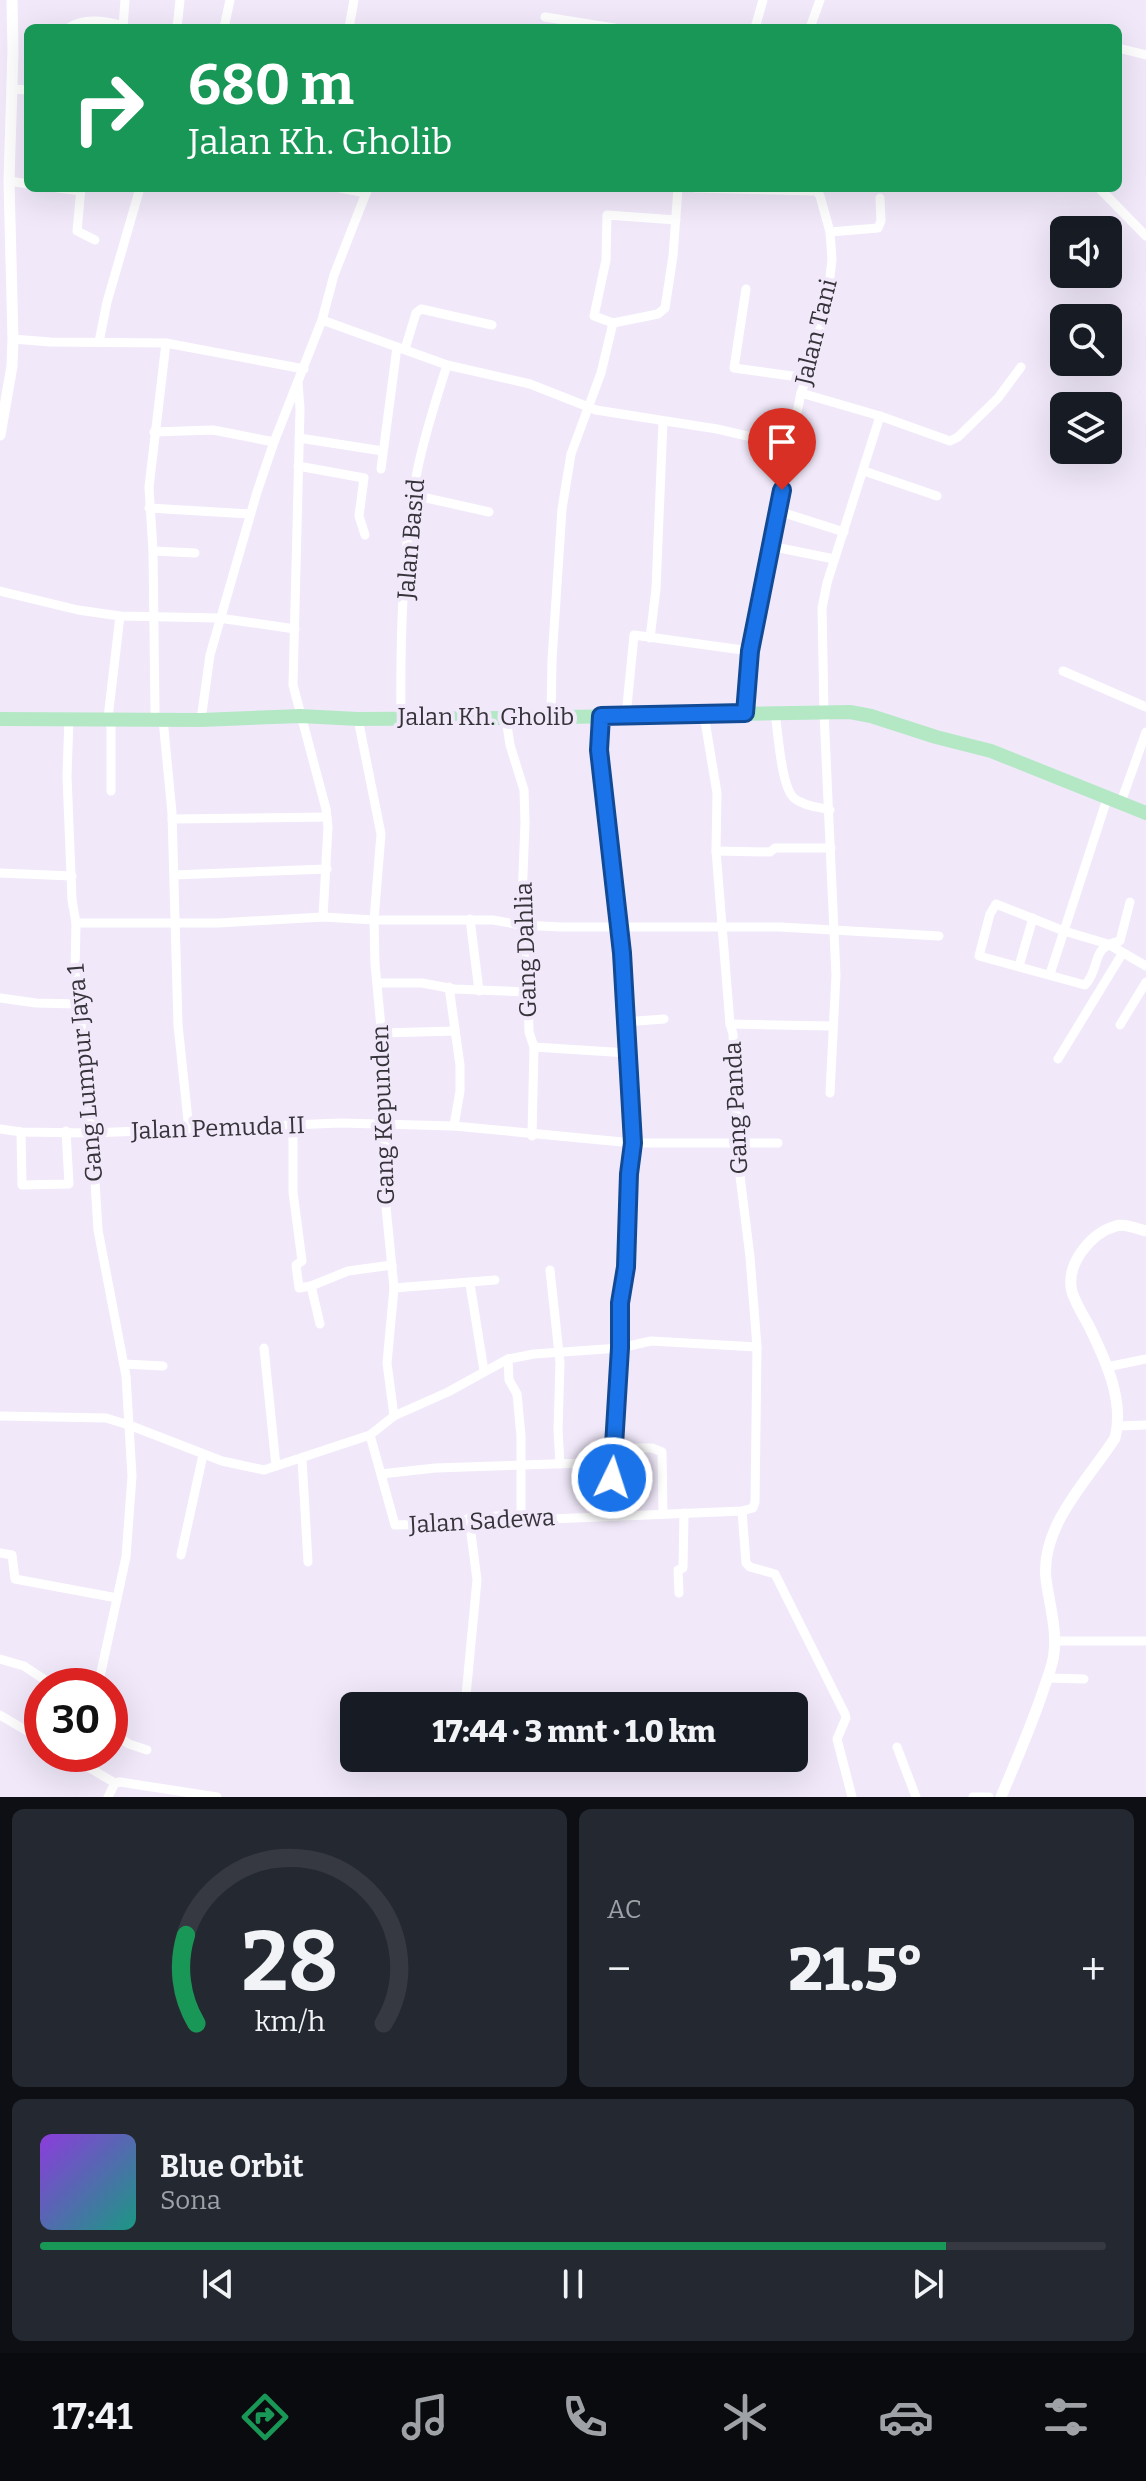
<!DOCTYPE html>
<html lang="id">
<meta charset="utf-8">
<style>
body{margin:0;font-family:Bitter,serif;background:#242831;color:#f1f3f6;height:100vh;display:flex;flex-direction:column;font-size:30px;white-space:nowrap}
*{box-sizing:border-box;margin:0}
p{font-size:26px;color:#9ea1a6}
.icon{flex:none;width:44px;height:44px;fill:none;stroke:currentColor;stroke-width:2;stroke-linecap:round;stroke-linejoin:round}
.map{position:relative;height:1797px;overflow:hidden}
.panel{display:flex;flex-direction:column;gap:12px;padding:12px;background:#0d0f14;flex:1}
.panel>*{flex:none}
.banner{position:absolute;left:24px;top:24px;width:1098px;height:168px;border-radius:12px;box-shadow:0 8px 32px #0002;background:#189756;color:#fff;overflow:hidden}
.buttons{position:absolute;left:1050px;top:216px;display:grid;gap:16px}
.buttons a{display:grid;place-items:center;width:72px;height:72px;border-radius:12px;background:#171b24;box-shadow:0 8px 32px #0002;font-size:40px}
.speed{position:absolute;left:24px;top:1668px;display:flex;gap:16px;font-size:40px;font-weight:700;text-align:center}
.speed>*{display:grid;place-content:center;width:104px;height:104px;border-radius:50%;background:#171b24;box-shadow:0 8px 32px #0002;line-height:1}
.speed .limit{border:12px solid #d22;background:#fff;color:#111}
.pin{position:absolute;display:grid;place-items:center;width:68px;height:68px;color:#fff;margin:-82px -34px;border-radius:50% 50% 50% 0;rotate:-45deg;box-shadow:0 0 8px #0007}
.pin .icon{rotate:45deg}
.me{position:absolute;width:88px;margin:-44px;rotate:4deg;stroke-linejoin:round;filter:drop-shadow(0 0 6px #0008)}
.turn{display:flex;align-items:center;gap:28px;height:168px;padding:0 32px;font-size:36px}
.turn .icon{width:104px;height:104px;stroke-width:2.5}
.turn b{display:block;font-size:56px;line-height:68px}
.big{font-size:60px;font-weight:800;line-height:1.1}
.panel .tile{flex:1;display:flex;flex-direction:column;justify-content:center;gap:12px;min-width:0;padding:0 28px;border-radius:12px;background:#242831}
.panel .dial{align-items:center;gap:0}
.dial svg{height:208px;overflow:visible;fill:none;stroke:#363941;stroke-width:7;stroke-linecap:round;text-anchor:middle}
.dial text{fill:#f1f3f6;stroke:none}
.song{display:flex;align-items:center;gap:24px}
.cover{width:96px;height:96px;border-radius:12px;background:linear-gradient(135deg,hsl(270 70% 55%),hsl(170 70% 35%))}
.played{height:8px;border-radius:4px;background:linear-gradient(90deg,#189756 85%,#363941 85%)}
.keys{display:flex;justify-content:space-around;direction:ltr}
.heat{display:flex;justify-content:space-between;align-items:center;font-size:44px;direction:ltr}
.panel .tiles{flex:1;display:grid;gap:12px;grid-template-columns:1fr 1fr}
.tile:last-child{grid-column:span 2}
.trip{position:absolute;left:340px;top:1692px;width:468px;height:80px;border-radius:12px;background:#171b24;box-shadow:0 8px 32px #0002;font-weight:800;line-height:80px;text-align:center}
.dock{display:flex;height:128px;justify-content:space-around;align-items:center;background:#090b0e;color:#9ea1a6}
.dock .icon{width:56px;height:56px}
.dock .active{color:#189756}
.dock b{font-size:36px;color:#f1f3f6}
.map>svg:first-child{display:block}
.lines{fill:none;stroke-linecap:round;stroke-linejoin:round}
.minor{stroke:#fff;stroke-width:9}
.tertiary{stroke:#fff;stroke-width:11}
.primary{stroke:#b4e8c5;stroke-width:14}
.route-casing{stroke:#114b97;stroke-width:20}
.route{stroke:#1a73e8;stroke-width:14}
.labels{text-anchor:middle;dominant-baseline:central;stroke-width:8;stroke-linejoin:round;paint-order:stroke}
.street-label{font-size:24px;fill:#36333a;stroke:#f1e9fa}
</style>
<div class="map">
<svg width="1146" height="1797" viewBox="0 0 1146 1797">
<rect width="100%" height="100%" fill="#f1e9fa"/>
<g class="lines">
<g class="minor">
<polyline points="545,17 614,28"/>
<path d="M69 28C84 17 106 21 123 26"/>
<polyline points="123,28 125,0"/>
<polyline points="177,28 180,0"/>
<polyline points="224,28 230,0"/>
<polyline points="349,28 354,0"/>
<polyline points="755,28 763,0"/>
<polyline points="810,28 820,0"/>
<polyline points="1118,48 1146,55"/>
<polyline points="11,89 28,90"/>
<polyline points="9,181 28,184"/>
<polyline points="58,188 81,191"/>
<polyline points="81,188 77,231 95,240"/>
<polyline points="340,188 366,193"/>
<polyline points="695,188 817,191"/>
<polyline points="1099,188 1146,236"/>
<polyline points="830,232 878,228 881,221 880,198"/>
<polyline points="746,289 734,368 806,378"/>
<polyline points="322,320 447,365 530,384 596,410 717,429 790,446"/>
<polyline points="613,323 594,316 606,260 607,215 676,220"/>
<polyline points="13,339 50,342 166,343 304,369"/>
<polyline points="99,342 107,302 140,188"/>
<polyline points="405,349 416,313 421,309 492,325"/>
<polyline points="298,382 300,409 293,685 326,809 328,827 323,917"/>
<polyline points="801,393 880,416 950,441 958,437 998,398 1021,367"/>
<polyline points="154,432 213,430 274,442"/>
<polyline points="299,438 383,451"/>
<polyline points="298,466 364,478 359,516 365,535"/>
<polyline points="381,469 397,347"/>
<polyline points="864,471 937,496"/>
<polyline points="413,495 489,512"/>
<polyline points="149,508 250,514"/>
<polyline points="778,511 844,532"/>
<polyline points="770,546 834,559"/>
<polyline points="153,551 195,553"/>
<polyline points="0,591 78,610 120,616 219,618 295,629"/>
<polyline points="650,638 656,589 663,421"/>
<polyline points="1063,671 1146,707"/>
<polyline points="155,712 153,551 149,487 166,343"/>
<polyline points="745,713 750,651 765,566 801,393 813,360 829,286 832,259 830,232 820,196 815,188"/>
<path d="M775 713C778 731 781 787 794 798 803 806 819 807 830 810"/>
<polyline points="601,716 599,750 622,953 633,1143 629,1174 626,1267 620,1303 620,1348 612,1478 615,1516"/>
<polyline points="626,716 634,635 750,651"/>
<polyline points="551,717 552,660 562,509 571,454 601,373 613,323 658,314 665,308 673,256 678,188"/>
<polyline points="69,718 67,776 72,900 76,923 75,972 90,1102 98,1230 126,1376 132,1476 126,1557 98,1686"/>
<path d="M401 718C400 638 402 550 417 472 424 436 436 400 447 365"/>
<polyline points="506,718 510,745 524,790 525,823 521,925 528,992 529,1032 534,1047 532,1136"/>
<polyline points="163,719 172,813 178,1025 189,1130"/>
<polyline points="358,719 381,834 374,920 375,964 388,1101 385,1143 386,1207 394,1288 387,1363 394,1416"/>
<polyline points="201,720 210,655 257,492 274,442 322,320 334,275 368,188"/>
<polyline points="111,791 111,727 108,718 120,616"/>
<polyline points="1121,802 1146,732"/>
<polyline points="172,819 327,817"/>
<polyline points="716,851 770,852 775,848 831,848"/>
<polyline points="0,873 72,876"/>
<polyline points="174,875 327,869"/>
<path d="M1130 902 1120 941C1089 947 1102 967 1085 985L979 956 990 914 996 904 1064 931 1108 944 1146 966"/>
<polyline points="470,919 479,991"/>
<polyline points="76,923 218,923 323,917 374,920 493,920 521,925 561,927 780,927 939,936"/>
<polyline points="1019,966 1033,918"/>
<polyline points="1050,974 1107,799"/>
<polyline points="377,983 422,983 454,989 528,992"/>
<polyline points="449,987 460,1065 460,1091 454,1126"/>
<polyline points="0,998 36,1003 78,1004"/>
<polyline points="624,1022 664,1019"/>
<polyline points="730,1024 832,1026"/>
<polyline points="1120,1025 1146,982"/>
<polyline points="382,1033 455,1031"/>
<polyline points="534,1047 628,1053"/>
<polyline points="1058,1059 1122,954"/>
<polyline points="830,1093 836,975 824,713 822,608 827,583 880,416"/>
<polyline points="293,1127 293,1192 302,1261 296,1265 299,1288 311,1286 348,1271 392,1265"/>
<polyline points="0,1129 21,1132 91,1133 340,1123 454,1126 633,1143 778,1143"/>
<polyline points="21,1132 22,1185 69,1184 66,1131"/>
<polyline points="550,1270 560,1363 558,1430 560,1464"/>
<polyline points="470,1284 484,1371"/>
<polyline points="311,1286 320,1324"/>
<polyline points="394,1288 495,1280"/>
<polyline points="264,1348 276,1466"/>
<polyline points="508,1359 509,1380 517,1394 521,1436 521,1519"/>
<polyline points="124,1364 163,1366"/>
<polyline points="1107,1367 1146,1359"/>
<polyline points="0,1416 106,1418 129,1425 222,1461 264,1470 370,1435 394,1416 448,1392 508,1359 534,1354 620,1348 651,1341 757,1347"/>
<polyline points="1118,1426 1146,1425"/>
<polyline points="370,1435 395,1525 432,1524 497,1516 551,1519 742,1511 753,1508 755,1502 757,1347 750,1257 739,1168 733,1034 730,1024 716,851 717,793 704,715"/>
<polyline points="615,1448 652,1448 662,1452 663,1514"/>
<polyline points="302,1459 308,1562"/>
<polyline points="381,1474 435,1468 613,1462"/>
<polyline points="742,1511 746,1563 750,1567 775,1574 845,1714 846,1718 837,1739 852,1797"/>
<polyline points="0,1553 12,1555 15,1579 117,1598"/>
<polyline points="181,1555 203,1455"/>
<polyline points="679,1593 678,1570 683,1568 684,1513"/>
<polyline points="1055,1641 1146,1641"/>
<polyline points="0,1659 24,1666 54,1686"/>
<polyline points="1047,1678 1084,1679"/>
<polyline points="465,1706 477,1580 469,1518"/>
<polyline points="0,1715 42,1740"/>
<polyline points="110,1731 129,1744 147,1750"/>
<polyline points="897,1747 916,1797"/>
<polyline points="66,1754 115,1783"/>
<polyline points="108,1797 115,1783 120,1782 217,1797"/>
<polyline points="973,1797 989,1797"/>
</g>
<g class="tertiary">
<polyline points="0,435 12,366 13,339 9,181 13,51 12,0"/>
<path d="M1001 1797C1016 1761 1032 1725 1044 1688 1048 1676 1053 1665 1054 1653 1057 1628 1049 1603 1046 1579 1040 1526 1089 1479 1115 1438 1125 1401 1105 1359 1089 1326 1083 1315 1076 1304 1072 1292 1065 1264 1091 1233 1116 1226 1124 1223 1137 1229 1146 1231"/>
</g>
<polyline class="primary" points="0,719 201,720 300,716 358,719 506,718 850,712 871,716 936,737 991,751 1146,813"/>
</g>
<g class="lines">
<g class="route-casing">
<polyline id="route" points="612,1478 620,1348 620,1303 626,1267 629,1174 633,1143 622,953 599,750 601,716 745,713 750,651 782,490"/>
</g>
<use href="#route" class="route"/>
</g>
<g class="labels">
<g class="street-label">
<text transform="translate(816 332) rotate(-76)">Jalan Tani</text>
<text transform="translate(411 539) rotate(-85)">Jalan Basid</text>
<text x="486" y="717">Jalan Kh. Gholib</text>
<text transform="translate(526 950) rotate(-92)">Gang Dahlia</text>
<text transform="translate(85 1073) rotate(-95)">Gang Lumpur Jaya 1</text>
<text transform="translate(736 1108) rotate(-93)">Gang Panda</text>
<text transform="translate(383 1115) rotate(-92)">Gang Kepunden</text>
<text transform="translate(218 1128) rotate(-2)">Jalan Pemuda II</text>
<text transform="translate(482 1521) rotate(-3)">Jalan Sadewa</text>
</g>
</g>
</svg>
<div class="buttons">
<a><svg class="icon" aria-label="sound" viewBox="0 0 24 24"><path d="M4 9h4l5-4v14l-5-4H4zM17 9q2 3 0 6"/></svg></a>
<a><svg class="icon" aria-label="search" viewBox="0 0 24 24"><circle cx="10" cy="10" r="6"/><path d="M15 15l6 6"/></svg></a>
<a><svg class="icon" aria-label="layers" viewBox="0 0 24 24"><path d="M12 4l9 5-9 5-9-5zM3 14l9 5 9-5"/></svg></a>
</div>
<div class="speed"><div class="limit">30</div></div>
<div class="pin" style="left:782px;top:490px;background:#d93025"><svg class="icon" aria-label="arrive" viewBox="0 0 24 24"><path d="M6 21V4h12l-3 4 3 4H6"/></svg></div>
<svg class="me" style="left:612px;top:1478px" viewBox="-20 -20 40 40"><circle r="17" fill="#1a73e8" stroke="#fff" stroke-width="3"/><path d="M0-11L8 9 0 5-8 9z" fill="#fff"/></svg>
<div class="trip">17:44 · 3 mnt · 1.0 km</div>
<div class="banner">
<div class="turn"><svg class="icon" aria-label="right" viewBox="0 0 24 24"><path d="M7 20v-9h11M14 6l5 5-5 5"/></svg><div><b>680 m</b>Jalan Kh. Gholib</div></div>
</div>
</div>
<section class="panel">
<div class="tiles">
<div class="tile dial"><svg viewBox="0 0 100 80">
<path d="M14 69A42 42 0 1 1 86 69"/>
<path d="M14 69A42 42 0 0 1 10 35" stroke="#189756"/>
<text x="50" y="56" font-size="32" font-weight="700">28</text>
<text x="50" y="72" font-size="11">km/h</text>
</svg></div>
<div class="tile"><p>AC</p>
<div class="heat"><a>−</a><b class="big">21.5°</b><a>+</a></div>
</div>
<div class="tile">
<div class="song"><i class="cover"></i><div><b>Blue Orbit</b><p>Sona</p></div></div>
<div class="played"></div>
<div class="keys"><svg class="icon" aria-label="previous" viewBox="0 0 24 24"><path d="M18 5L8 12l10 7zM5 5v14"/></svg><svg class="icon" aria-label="pause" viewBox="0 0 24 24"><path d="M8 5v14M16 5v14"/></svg><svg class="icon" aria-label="next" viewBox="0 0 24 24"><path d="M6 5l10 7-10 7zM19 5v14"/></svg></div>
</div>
</div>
</section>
<nav class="dock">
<b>17:41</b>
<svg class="icon active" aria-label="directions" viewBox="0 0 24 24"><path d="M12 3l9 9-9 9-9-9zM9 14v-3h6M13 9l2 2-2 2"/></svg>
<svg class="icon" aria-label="music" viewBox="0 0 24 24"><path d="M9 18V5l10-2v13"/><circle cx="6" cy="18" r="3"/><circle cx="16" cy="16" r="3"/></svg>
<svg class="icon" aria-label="phone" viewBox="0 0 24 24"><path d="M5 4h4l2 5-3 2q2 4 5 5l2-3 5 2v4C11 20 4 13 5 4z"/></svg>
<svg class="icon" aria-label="climate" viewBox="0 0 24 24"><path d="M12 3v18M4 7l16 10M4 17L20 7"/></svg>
<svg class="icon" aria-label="car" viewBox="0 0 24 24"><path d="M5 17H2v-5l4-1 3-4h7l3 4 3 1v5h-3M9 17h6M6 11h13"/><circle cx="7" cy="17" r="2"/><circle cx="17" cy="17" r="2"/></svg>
<svg class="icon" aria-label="filters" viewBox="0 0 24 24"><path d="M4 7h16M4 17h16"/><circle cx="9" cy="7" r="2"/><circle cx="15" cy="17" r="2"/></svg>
</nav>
